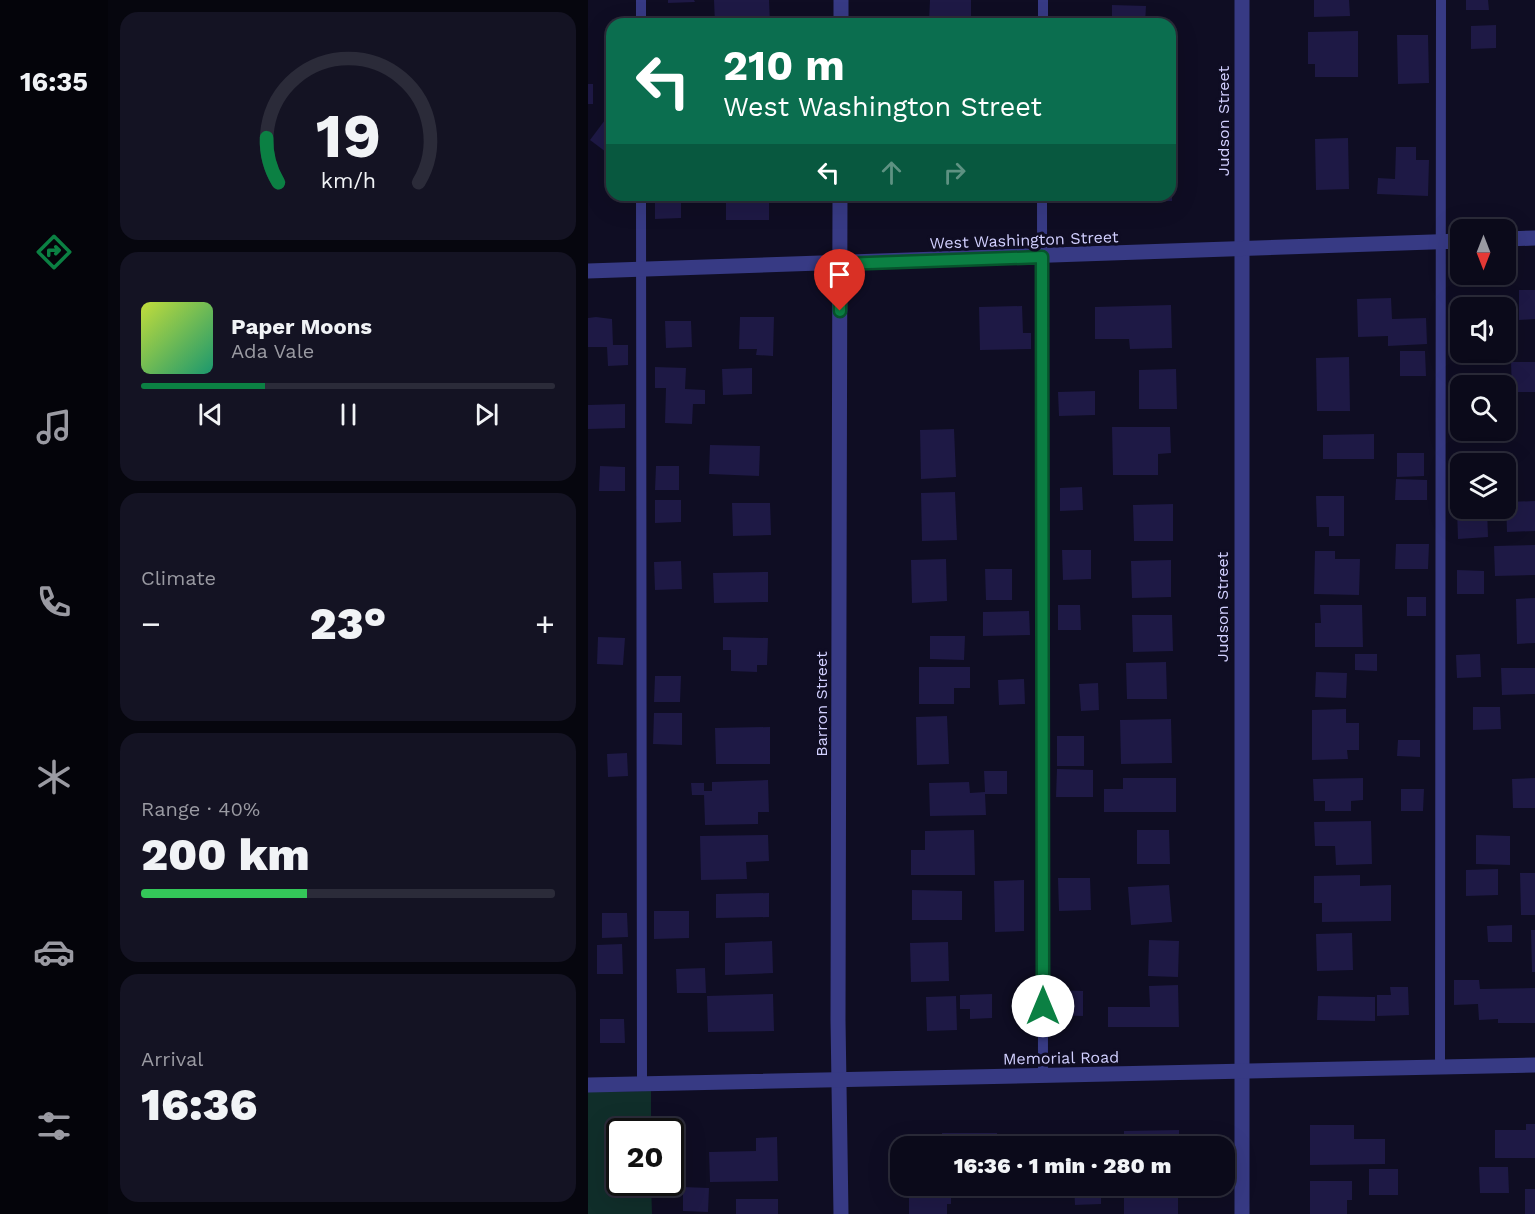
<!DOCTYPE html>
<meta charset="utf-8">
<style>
body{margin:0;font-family:"Work Sans",sans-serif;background:#141323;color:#f1f3f6;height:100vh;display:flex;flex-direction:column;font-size:22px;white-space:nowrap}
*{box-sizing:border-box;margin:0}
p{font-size:20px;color:#9a9aa2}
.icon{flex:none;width:33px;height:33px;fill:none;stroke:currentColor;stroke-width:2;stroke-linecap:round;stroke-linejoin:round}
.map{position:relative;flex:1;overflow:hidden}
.sheet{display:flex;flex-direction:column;gap:12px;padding:12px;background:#06060e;width:480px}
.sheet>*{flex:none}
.banner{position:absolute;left:18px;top:18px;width:570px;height:183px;border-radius:18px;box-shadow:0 6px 24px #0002,0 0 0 2px #2b2b39;background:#0b6e4f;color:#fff;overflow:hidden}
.needle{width:39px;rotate:180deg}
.controls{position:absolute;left:862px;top:219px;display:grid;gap:12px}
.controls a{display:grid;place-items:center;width:66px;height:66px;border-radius:12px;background:#0b0a1a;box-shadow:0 6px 24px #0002,0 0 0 2px #2b2b39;font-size:30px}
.speed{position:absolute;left:18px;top:1118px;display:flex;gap:12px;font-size:30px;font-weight:700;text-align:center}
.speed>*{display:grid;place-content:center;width:78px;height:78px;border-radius:50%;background:#0b0a1a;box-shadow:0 6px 24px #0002,0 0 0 2px #2b2b39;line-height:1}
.speed .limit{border:3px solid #111;border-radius:9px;background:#fff;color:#111}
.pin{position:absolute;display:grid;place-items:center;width:51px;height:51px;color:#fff;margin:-62px -26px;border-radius:50% 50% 50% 0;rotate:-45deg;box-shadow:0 0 6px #0007}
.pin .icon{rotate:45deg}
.me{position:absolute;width:66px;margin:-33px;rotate:0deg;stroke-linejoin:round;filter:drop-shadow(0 0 4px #0008)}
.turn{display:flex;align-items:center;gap:21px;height:126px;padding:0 18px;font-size:27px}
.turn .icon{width:78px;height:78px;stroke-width:2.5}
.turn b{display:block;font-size:42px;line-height:51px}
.lanes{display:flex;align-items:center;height:57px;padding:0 18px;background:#0003;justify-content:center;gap:30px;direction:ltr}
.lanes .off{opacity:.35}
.big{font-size:45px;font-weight:800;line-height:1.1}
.sheet .tile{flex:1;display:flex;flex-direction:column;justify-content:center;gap:9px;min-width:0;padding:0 21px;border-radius:18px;background:#141323}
.sheet .dial{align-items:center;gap:0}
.dial svg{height:156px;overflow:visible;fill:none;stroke:#2b2b39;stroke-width:7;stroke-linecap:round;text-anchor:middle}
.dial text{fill:#f1f3f6;stroke:none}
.song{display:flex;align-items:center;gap:18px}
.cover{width:72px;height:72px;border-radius:9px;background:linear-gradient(135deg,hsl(70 70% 55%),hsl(160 70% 35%))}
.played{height:6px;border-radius:3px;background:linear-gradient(90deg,#0b8043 30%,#2b2b39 30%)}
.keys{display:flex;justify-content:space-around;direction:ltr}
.heat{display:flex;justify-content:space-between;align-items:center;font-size:33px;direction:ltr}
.charge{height:9px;border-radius:4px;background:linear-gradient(90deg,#34c759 40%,#2b2b39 0)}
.trip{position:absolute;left:302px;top:1136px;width:345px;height:60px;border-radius:18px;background:#0b0a1a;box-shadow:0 6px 24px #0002,0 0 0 2px #2b2b39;font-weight:800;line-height:60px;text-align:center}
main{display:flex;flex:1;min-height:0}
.dock{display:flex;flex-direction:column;width:108px;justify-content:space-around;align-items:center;background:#04040a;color:#9a9aa2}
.dock .icon{width:42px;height:42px}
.dock .selected{color:#0b8043}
.dock b{font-size:27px;color:#f1f3f6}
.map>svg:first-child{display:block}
.green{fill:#102e2a}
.building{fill:#1e1945}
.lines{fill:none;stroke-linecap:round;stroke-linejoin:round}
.service{stroke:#373a84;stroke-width:10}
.minor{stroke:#373a84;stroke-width:15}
.route-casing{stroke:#07532c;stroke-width:15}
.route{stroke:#0b8043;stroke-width:10}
.labels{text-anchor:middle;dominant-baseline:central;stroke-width:6;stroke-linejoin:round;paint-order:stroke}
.street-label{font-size:16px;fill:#d2d0ff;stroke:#0f0d23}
</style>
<main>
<nav class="dock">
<b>16:35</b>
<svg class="icon selected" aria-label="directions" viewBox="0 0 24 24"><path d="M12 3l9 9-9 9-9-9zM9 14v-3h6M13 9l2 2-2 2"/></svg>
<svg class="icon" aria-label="music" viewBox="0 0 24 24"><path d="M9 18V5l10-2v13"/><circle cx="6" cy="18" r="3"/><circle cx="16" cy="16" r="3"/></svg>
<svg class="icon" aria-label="phone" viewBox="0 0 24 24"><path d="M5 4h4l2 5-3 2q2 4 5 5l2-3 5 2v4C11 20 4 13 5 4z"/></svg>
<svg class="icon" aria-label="climate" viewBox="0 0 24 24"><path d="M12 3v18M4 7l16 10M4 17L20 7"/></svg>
<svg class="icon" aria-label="car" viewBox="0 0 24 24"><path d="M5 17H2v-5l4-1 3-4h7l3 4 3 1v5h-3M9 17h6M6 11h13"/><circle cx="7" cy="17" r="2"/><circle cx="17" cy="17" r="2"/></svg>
<svg class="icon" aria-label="filters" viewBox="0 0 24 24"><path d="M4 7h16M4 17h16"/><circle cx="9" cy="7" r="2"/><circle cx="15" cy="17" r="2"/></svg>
</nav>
<section class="sheet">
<div class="tile dial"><svg viewBox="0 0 100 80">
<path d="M14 69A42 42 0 1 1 86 69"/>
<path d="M14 69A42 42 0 0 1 8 46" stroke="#0b8043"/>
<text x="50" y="56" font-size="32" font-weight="700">19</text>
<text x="50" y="72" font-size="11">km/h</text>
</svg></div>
<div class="tile">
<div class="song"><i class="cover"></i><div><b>Paper Moons</b><p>Ada Vale</p></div></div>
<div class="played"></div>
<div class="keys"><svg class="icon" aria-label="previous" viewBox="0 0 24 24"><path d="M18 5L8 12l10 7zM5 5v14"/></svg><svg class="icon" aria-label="pause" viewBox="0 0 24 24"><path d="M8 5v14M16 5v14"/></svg><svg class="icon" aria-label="next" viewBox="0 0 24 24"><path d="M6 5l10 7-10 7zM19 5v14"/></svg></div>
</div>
<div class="tile"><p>Climate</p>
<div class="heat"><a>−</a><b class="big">23°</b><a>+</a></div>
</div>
<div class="tile"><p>Range · 40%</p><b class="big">200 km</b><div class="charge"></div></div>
<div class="tile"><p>Arrival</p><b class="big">16:36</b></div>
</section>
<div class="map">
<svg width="947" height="1214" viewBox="0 0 947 1214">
<rect width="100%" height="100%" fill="#0f0d23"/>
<polygon class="green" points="63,1091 63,1131 32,1131 32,1182 63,1182 64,1214 0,1214 0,1092"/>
<g class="building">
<polygon points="80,0 106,0 107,2 80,3"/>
<polygon points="126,0 181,0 182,24 127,24"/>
<polygon points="342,0 383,0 383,22 341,21"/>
<polygon points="726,0 761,0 762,16 726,17"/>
<polygon points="878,0 900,0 901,10 878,10"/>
<polygon points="524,5 558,6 557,24 524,24"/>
<polygon points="908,25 908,48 883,49 883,26"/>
<polygon points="770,31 770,77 727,77 727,64 720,64 720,32"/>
<polygon points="809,35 840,35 841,83 810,84"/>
<rect x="0" y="84" width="5" height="20"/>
<polygon points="17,120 24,125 22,155 2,140"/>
<polygon points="760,138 761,189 728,190 727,139"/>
<polygon points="808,147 828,147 828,160 841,160 840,196 789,194 790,178 807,179"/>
<polygon points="67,195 93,195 93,218 67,219"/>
<polygon points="130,195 188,195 188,202 181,202 181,220 138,220 138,202 130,202"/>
<polygon points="326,195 362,195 362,199 326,200"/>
<polygon points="535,195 584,195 584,201 535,202"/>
<polygon points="931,290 947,290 947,319 931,320"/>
<polygon points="803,298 804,319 838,318 839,344 800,346 800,336 770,337 769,299"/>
<polygon points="583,305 584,348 542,349 541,339 507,339 507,307"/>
<polygon points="434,306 435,333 443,333 443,349 392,350 391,307"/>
<polygon points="8,317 24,319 25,345 40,345 40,365 20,366 19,347 0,347 0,318"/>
<polygon points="152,317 186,317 185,356 168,355 169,349 151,349"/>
<rect x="867" y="317" width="6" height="28"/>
<polygon points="77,321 103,321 104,347 78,348"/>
<polygon points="812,351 837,351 838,376 812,376"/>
<polygon points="761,357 762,411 729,411 728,358"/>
<polygon points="923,362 947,362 947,392 924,392"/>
<polygon points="67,367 98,368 97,389 117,390 117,404 105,404 104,424 77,423 78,388 67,388"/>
<polygon points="164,368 164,394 135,395 134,369"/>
<polygon points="588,369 589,409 551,409 551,370"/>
<polygon points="507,391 507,415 471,416 470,392"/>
<polygon points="37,404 37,428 0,429 0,405"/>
<polygon points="524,427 582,427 583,453 570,454 570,475 525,475"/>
<polygon points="366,429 368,477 333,479 332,430"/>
<polygon points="786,434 786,459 735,459 735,435"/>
<polygon points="122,445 172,446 171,476 121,474"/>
<polygon points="809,453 836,453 836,476 809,477"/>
<polygon points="12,466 37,467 37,491 11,491"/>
<polygon points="68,466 91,466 91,490 67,490"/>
<polygon points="808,479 839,480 839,500 807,500"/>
<polygon points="494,487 495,510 472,511 472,488"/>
<polygon points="367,492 369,540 334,541 333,493"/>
<polygon points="728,496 756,496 756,536 741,536 741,527 729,527"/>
<polygon points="67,500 93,500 93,522 67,523"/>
<polygon points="947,501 947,531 919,532 918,502"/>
<polygon points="144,503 182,503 183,535 145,536"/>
<polygon points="585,504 585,541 546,541 545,505"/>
<polygon points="899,508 900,537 870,539 869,509"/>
<polygon points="808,544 841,544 840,569 807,569"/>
<polygon points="947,545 947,575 907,576 906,546"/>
<polygon points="474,550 503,550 503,579 475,580"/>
<polygon points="727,551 747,551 747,559 772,559 771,595 726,594"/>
<polygon points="358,559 359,601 324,603 323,560"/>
<polygon points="583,560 583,597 544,598 543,561"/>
<polygon points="93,561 94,589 67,590 66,562"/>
<polygon points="397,569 424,569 424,600 398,600"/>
<polygon points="869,570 896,571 896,594 869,594"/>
<polygon points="180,572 180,602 126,603 125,573"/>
<rect x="819" y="597" width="19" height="19"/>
<polygon points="947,598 947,643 929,644 928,599"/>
<polygon points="470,605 492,605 493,630 470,630"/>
<polygon points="732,605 774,605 775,647 727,647 727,623 733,623"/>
<polygon points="441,611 442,635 395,636 395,612"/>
<polygon points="544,615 584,615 585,651 545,652"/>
<polygon points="342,636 377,636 376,660 342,659"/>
<polygon points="10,637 37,638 35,665 9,664"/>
<polygon points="135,637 180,638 179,665 169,665 169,672 143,671 143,650 135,650"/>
<polygon points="767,654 789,654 789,671 767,670"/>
<polygon points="892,654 893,677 869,678 868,655"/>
<polygon points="578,662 579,699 539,699 538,663"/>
<polygon points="331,667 382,667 382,688 366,688 366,704 331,704"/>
<polygon points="913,668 947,668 947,694 914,695"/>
<polygon points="728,672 759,673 758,698 727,697"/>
<polygon points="67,676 93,676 92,702 66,702"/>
<polygon points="436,679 437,704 411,705 410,680"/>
<polygon points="510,683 511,710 493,711 491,684"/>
<polygon points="885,707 912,707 913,729 885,730"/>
<polygon points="758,709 758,723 771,723 771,750 759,750 760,759 724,760 724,710"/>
<polygon points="66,713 94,713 94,745 65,744"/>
<polygon points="359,716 361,764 329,765 328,717"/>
<polygon points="583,719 584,763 533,764 532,720"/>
<polygon points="182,727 182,764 128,764 127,728"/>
<rect x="469" y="736" width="27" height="30"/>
<polygon points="810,740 832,740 832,757 809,756"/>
<polygon points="39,753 40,776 20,777 19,754"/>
<polygon points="469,769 505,770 505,797 468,797"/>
<polygon points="396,771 419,771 419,794 397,794 398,815 342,816 341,783 381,782 382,793 397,792"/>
<polygon points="535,778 588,778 588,812 516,812 516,789 535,789"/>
<polygon points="775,778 775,800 763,801 763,811 737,811 737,801 726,801 725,779"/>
<polygon points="947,778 947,808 925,808 924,779"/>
<polygon points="180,780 181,812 170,812 170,824 117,825 116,795 104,795 103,783 116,783 116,791 124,791 124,782"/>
<polygon points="813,789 836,789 835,811 813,811"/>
<polygon points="783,821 784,864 748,865 747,846 727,846 726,822"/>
<polygon points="386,830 387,875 323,875 323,850 337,850 337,831"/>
<polygon points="549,830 581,830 582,864 549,864"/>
<polygon points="180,835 181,861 158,862 159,879 113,880 112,836"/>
<polygon points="888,835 922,836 922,865 888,864"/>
<polygon points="910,869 910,895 878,896 878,870"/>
<polygon points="932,873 947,873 947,915 933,915"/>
<polygon points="772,875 772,886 803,885 803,921 734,922 734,903 726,903 726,876"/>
<polygon points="470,878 502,878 503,910 471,911"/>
<polygon points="436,880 436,931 407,932 406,881"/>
<polygon points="581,885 584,922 543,925 540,887"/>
<polygon points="324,890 374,891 374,920 324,920"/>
<polygon points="181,893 181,917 128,918 128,894"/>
<polygon points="66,911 101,911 101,938 66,939"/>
<polygon points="14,913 39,913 40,937 14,938"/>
<polygon points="924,925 924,942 900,942 899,926"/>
<polygon points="943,930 947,930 947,972 944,972"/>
<polygon points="764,933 765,970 729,971 728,934"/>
<polygon points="561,940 591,941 590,977 560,976"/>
<polygon points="184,941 185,973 137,975 137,943"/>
<polygon points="360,942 361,981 323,982 322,943"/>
<polygon points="34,944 35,974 9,974 9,945"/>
<polygon points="117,968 118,993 89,993 88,969"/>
<polygon points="866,980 891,980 892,989 947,988 947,1023 910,1023 910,1019 891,1020 890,1004 866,1005"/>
<polygon points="590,985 591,1027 520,1027 520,1007 562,1007 561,986"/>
<polygon points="802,987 820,987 821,1015 789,1016 789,995 803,995"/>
<polygon points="467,990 495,991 495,1016 466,1015"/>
<polygon points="185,994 186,1031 120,1032 119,996"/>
<polygon points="404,994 404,1018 382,1019 382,1009 372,1009 372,995"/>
<polygon points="368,996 369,1030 339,1031 338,997"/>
<polygon points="730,996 787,997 787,1021 729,1020"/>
<polygon points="12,1019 36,1019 37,1043 12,1043"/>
<polygon points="938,1124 947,1124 947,1158 907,1158 907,1130 938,1130"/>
<polygon points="722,1125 766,1125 766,1139 797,1139 797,1164 722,1165"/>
<polygon points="591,1130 591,1146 505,1146 505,1137 536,1137 536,1131"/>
<polygon points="354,1133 409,1133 409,1146 323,1146 323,1139 354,1139"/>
<polygon points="189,1137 190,1181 122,1182 121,1152 168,1151 168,1138"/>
<polygon points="891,1167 920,1167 921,1193 892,1193"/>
<rect x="781" y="1169" width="29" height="26"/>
<polygon points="722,1181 764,1181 764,1200 759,1200 759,1214 722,1214"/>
<polygon points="321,1185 363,1185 363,1204 359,1204 359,1214 321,1214"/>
<polygon points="486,1185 513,1185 513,1204 487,1205"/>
<polygon points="95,1187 121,1188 120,1212 95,1211"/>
<rect x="937" y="1189" width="10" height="25"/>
<polygon points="590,1196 590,1214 536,1214 536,1197"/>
<rect x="148" y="1199" width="42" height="15"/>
</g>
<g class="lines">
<g class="service">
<polyline points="53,24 53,0"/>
<polyline points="455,24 455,0"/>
<polyline points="53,195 54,1084"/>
<polyline points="454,195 455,1076"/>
<polyline points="852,1068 853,0"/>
</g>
<g class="minor">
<polyline points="654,0 654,1214"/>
<polyline points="253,24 253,0"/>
<polyline points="252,195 250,1020 253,1214"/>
<polyline points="918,239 947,238"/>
<polyline points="0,271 873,241"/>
<polyline points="0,1085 947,1065"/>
</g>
</g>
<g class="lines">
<g class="route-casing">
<polyline id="route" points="252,311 252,264 454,257 455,1006"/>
</g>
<use href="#route" class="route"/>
</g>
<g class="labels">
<g class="street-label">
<text transform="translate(635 121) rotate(-90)">Judson Street</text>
<text transform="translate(436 240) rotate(-2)">West Washington Street</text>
<text transform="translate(634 607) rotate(-90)">Judson Street</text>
<text transform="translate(233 704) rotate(-90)">Barron Street</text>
<text transform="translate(473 1058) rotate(-1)">Memorial Road</text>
</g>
</g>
</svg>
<div class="controls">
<a><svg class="needle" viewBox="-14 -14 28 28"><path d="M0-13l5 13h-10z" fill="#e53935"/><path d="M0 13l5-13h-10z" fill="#9a9aa2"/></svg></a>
<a><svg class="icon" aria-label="sound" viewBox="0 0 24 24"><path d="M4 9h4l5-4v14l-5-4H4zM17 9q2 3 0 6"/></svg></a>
<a><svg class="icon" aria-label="search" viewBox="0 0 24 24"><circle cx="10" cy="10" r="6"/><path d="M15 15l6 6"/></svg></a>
<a><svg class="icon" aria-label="layers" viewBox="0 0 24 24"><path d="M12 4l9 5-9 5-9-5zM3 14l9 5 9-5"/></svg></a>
</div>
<div class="speed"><div class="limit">20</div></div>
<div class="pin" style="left:252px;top:311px;background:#d93025"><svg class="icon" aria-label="arrive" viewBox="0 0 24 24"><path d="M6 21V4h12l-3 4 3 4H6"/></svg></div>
<svg class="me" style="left:455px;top:1006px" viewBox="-20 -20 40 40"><circle r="19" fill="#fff"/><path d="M0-13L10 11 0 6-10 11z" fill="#0b8043"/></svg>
<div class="trip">16:36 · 1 min · 280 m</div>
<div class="banner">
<div class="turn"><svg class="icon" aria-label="left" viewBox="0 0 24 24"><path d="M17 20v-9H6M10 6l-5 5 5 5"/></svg><div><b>210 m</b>West Washington Street</div></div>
<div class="lanes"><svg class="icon" aria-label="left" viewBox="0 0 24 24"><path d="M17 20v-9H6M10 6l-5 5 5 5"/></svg><svg class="icon off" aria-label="ahead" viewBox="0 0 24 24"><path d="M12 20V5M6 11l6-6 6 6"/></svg><svg class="icon off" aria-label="right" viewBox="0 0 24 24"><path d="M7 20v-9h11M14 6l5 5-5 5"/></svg></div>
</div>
</div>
</main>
